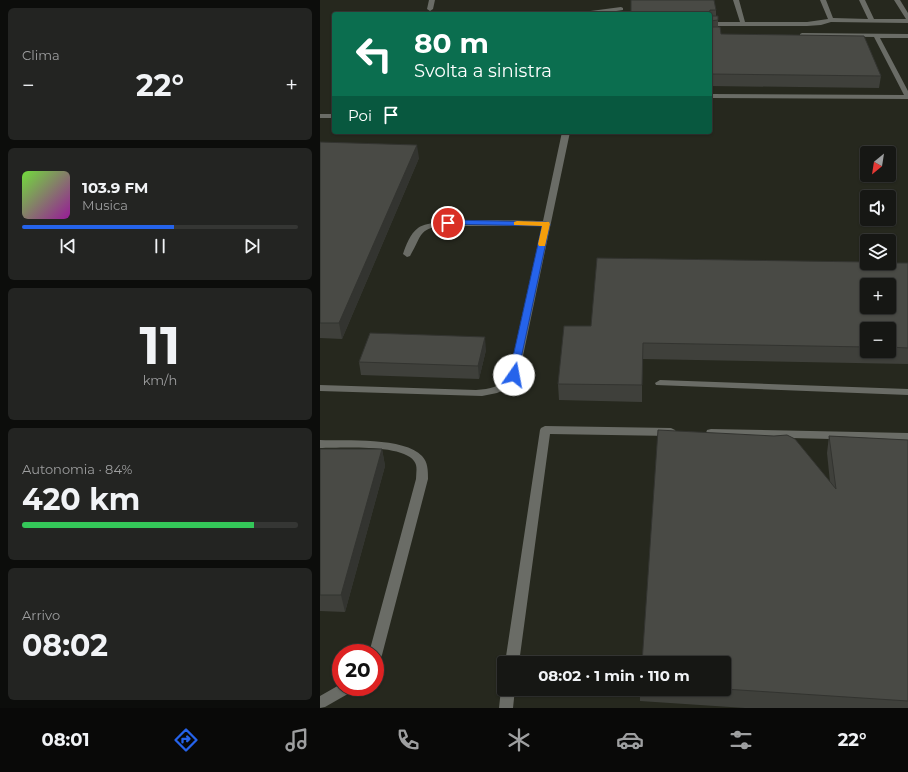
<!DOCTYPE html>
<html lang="it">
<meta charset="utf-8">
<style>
body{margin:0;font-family:Montserrat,sans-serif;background:#232422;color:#f1f3f6;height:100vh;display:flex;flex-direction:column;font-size:15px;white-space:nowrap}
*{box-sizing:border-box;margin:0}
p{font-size:13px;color:#9e9fa0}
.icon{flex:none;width:22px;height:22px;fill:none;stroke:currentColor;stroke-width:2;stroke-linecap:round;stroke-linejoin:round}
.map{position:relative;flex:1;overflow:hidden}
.details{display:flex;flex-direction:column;gap:8px;padding:8px;background:#0c0d0b;width:320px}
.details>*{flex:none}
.top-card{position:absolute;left:12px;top:12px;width:380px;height:122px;border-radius:4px;box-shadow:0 1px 3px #0004,0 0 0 1px #353634;background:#0b6e4f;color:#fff;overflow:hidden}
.needle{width:26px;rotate:210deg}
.controls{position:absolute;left:540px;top:146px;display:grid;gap:8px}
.controls a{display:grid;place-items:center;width:36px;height:36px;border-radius:4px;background:#161714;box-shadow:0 1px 3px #0004,0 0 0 1px #353634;font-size:20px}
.speed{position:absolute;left:12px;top:644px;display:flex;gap:8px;font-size:20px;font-weight:700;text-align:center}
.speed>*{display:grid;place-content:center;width:52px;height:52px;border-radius:50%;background:#161714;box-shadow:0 1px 3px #0004,0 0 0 1px #353634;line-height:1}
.speed .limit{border:6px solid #d22;background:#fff;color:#111}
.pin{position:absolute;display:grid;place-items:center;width:34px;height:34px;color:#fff;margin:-17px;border:2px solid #fff;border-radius:50%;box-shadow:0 1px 4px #0007}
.me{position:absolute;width:44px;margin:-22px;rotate:12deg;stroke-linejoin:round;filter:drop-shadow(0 0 3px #0008)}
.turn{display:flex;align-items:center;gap:14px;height:84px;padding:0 16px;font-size:18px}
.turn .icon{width:52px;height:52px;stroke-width:2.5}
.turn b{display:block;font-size:28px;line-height:34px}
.then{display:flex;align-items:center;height:38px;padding:0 16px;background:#0003;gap:8px;font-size:15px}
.big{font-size:30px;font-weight:700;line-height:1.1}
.details .tile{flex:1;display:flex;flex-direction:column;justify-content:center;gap:6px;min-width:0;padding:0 14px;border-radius:6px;background:#232422}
.details .dial{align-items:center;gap:0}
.dial b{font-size:52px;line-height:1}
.song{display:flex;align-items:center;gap:12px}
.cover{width:48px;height:48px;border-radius:6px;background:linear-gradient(135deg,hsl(100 70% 55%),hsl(300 70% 35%))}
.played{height:4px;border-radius:2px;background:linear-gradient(90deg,#2563eb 55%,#353634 55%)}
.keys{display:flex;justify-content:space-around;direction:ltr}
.heat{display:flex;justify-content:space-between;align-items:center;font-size:22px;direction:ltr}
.charge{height:6px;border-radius:3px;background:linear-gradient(90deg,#34c759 84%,#353634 0)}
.trip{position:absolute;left:177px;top:656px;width:234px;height:40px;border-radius:4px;background:#161714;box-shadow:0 1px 3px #0004,0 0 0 1px #353634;font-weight:700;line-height:40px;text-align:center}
.tabs{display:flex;height:64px;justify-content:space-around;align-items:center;background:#090908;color:#9e9fa0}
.tabs .icon{width:28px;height:28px}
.tabs .active{color:#2563eb}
.tabs b{font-size:18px;color:#f1f3f6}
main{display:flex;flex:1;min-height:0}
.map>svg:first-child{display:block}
.built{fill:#26281e;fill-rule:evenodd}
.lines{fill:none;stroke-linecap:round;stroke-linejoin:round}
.minor{fill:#6a6c66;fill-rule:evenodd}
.wall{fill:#3f403b;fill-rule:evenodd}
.shaded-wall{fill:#333430}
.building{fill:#494a45;stroke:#333430;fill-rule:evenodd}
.route{fill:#2563eb;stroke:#184099}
.slow{fill:#f59e0b}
</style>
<main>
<section class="details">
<div class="tile"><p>Clima</p>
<div class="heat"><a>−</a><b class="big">22°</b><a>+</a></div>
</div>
<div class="tile">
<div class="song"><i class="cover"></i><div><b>103.9 FM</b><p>Musica</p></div></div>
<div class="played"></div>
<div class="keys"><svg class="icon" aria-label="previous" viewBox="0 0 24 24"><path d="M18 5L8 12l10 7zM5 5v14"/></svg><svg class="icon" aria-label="pause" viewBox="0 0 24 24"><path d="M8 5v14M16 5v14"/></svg><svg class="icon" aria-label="next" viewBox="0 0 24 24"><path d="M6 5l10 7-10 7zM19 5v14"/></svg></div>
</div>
<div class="tile dial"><b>11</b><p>km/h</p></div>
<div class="tile"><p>Autonomia · 84%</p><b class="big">420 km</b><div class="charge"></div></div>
<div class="tile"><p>Arrivo</p><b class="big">08:02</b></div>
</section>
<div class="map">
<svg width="588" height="708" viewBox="0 0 588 708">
<rect width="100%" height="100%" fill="#1d1f1a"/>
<path class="built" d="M0 0H588V708H0ZM14 14H390V132H14ZM547 153H569V175H547ZM547 197H569V219H547ZM547 241H569V263H547ZM547 285H569V307H547ZM547 329H569V351H547ZM21 653H55V687H21ZM184 663H404V689H184Z"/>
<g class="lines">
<g class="minor">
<polygon points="109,0 115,0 113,9 110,11 107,9"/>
<polygon points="413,0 419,0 425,22 487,22 508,19 500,0 506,0 513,18 548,19 539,0 545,0 554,19 586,19 574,0 580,0 588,13 588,23 511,22 501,25 487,26 390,26 390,22 420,22"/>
<polygon points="301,7 303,8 303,10 276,14 260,14 263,12"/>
<polygon points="482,33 588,34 588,38 560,38 588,91 588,99 390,98 390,94 584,95 554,37 480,36 480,34"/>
<rect x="0" y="114" width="14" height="4"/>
<path d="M242 132H250L199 375 186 389 177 393 162 396 0 391V385L156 390C170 389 181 387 189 375L222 226H128C98 227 103 234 90 256L87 257 83 254C86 245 90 234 98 228 114 216 199 221 223 221Z"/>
<polygon points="340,380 588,389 588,395 336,385 335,383"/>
<polygon points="225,426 351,428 355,430 356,432 355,434 351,436 230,434 199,663 185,663 220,430 221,428"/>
<polygon points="391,429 588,433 588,441 387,436 386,433 387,430"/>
<path d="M0 440C25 441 85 437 102 456 108 462 108 471 108 479L62 655 60 659 55 661V653H49L96 479C96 473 98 466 94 461 82 444 20 448 0 448Z"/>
<polygon points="21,684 21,687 35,687 33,691 5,707 0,708 0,696"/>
<polygon points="183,685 184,689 195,689 193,708 179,708 181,689"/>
</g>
</g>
<g class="wall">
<polygon points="396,10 396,16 398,20 398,27 401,34 561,76 559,88 390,86 390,14 311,14"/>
<polygon points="0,142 99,158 22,339 0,338"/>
<path d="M588 263V364L322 359V402L239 400 238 384 271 326ZM547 329H569V351H547Z"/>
<polygon points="166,350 159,379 41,375 39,362"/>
<polygon points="509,436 588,440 588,708 425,708 320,701 320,689 404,689 510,482 507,453"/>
<polygon points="0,449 62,449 65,466 25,612 0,611"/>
</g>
<g class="shaded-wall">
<polygon points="97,145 99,158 22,339 19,323"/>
<polygon points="165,337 166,350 159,379 158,366"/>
<polygon points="62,449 65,466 25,612 21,595"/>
</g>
<g class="building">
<polygon points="311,0 394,0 396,10 390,10 389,14 311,14"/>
<polygon points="390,16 398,16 398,20 390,21"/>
<polygon points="390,27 400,27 401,34 544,36 561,76 390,74"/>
<polygon points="0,142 97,145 19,323 0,323"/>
<path d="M277 258 547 262V263H588V348L569 347V329H547V347L323 343 322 385 238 384 244 326H271ZM547 285H569V307H547Z"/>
<polygon points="50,333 165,337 158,366 39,362"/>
<polygon points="338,430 454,436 467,435 475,439 516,489 509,436 588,440 588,701 404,689 404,663 322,663"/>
<polygon points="0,449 62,449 21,595 0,595"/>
</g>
<polygon class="route" points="128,220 226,222 230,224 197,377 190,377 189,375 222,226 126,224 125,223"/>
<polygon class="slow" points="197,221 229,222 230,224 225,246 219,246 218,244 222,226 194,225 194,222"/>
</svg>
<div class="controls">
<a><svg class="needle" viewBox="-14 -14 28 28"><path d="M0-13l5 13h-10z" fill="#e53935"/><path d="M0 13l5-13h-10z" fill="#9e9fa0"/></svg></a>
<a><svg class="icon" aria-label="sound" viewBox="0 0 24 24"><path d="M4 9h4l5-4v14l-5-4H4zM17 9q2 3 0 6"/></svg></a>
<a><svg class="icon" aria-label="layers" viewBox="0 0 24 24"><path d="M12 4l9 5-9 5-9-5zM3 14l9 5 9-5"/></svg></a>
<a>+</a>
<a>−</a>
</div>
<div class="speed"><div class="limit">20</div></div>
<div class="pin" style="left:128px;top:223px;background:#d93025"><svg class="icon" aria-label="arrive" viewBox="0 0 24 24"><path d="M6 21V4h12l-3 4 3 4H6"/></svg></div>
<svg class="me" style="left:194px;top:375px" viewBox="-20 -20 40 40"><circle r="19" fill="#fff"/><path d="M0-13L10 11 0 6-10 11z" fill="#2563eb"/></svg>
<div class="trip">08:02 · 1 min · 110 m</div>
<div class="top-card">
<div class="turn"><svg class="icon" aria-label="left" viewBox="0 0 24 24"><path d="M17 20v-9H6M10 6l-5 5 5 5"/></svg><div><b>80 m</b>Svolta a sinistra</div></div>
<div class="then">Poi<svg class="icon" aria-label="arrive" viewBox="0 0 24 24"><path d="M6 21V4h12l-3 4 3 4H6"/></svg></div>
</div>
</div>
</main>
<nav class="tabs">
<b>08:01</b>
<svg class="icon active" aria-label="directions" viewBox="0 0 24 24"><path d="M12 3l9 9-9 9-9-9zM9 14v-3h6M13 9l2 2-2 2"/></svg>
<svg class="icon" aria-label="music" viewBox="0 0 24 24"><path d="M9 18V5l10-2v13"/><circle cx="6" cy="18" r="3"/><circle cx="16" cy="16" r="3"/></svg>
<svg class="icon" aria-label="phone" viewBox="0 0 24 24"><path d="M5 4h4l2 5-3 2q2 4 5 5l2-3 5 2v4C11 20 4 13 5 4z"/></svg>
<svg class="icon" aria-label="climate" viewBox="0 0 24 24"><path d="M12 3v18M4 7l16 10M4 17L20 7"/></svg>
<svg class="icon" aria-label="car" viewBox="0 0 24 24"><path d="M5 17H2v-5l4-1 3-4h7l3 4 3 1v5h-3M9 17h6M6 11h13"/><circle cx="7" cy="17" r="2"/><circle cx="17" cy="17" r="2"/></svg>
<svg class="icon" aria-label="filters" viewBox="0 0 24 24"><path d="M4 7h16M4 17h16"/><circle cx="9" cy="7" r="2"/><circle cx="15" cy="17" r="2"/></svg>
<b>22°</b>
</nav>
